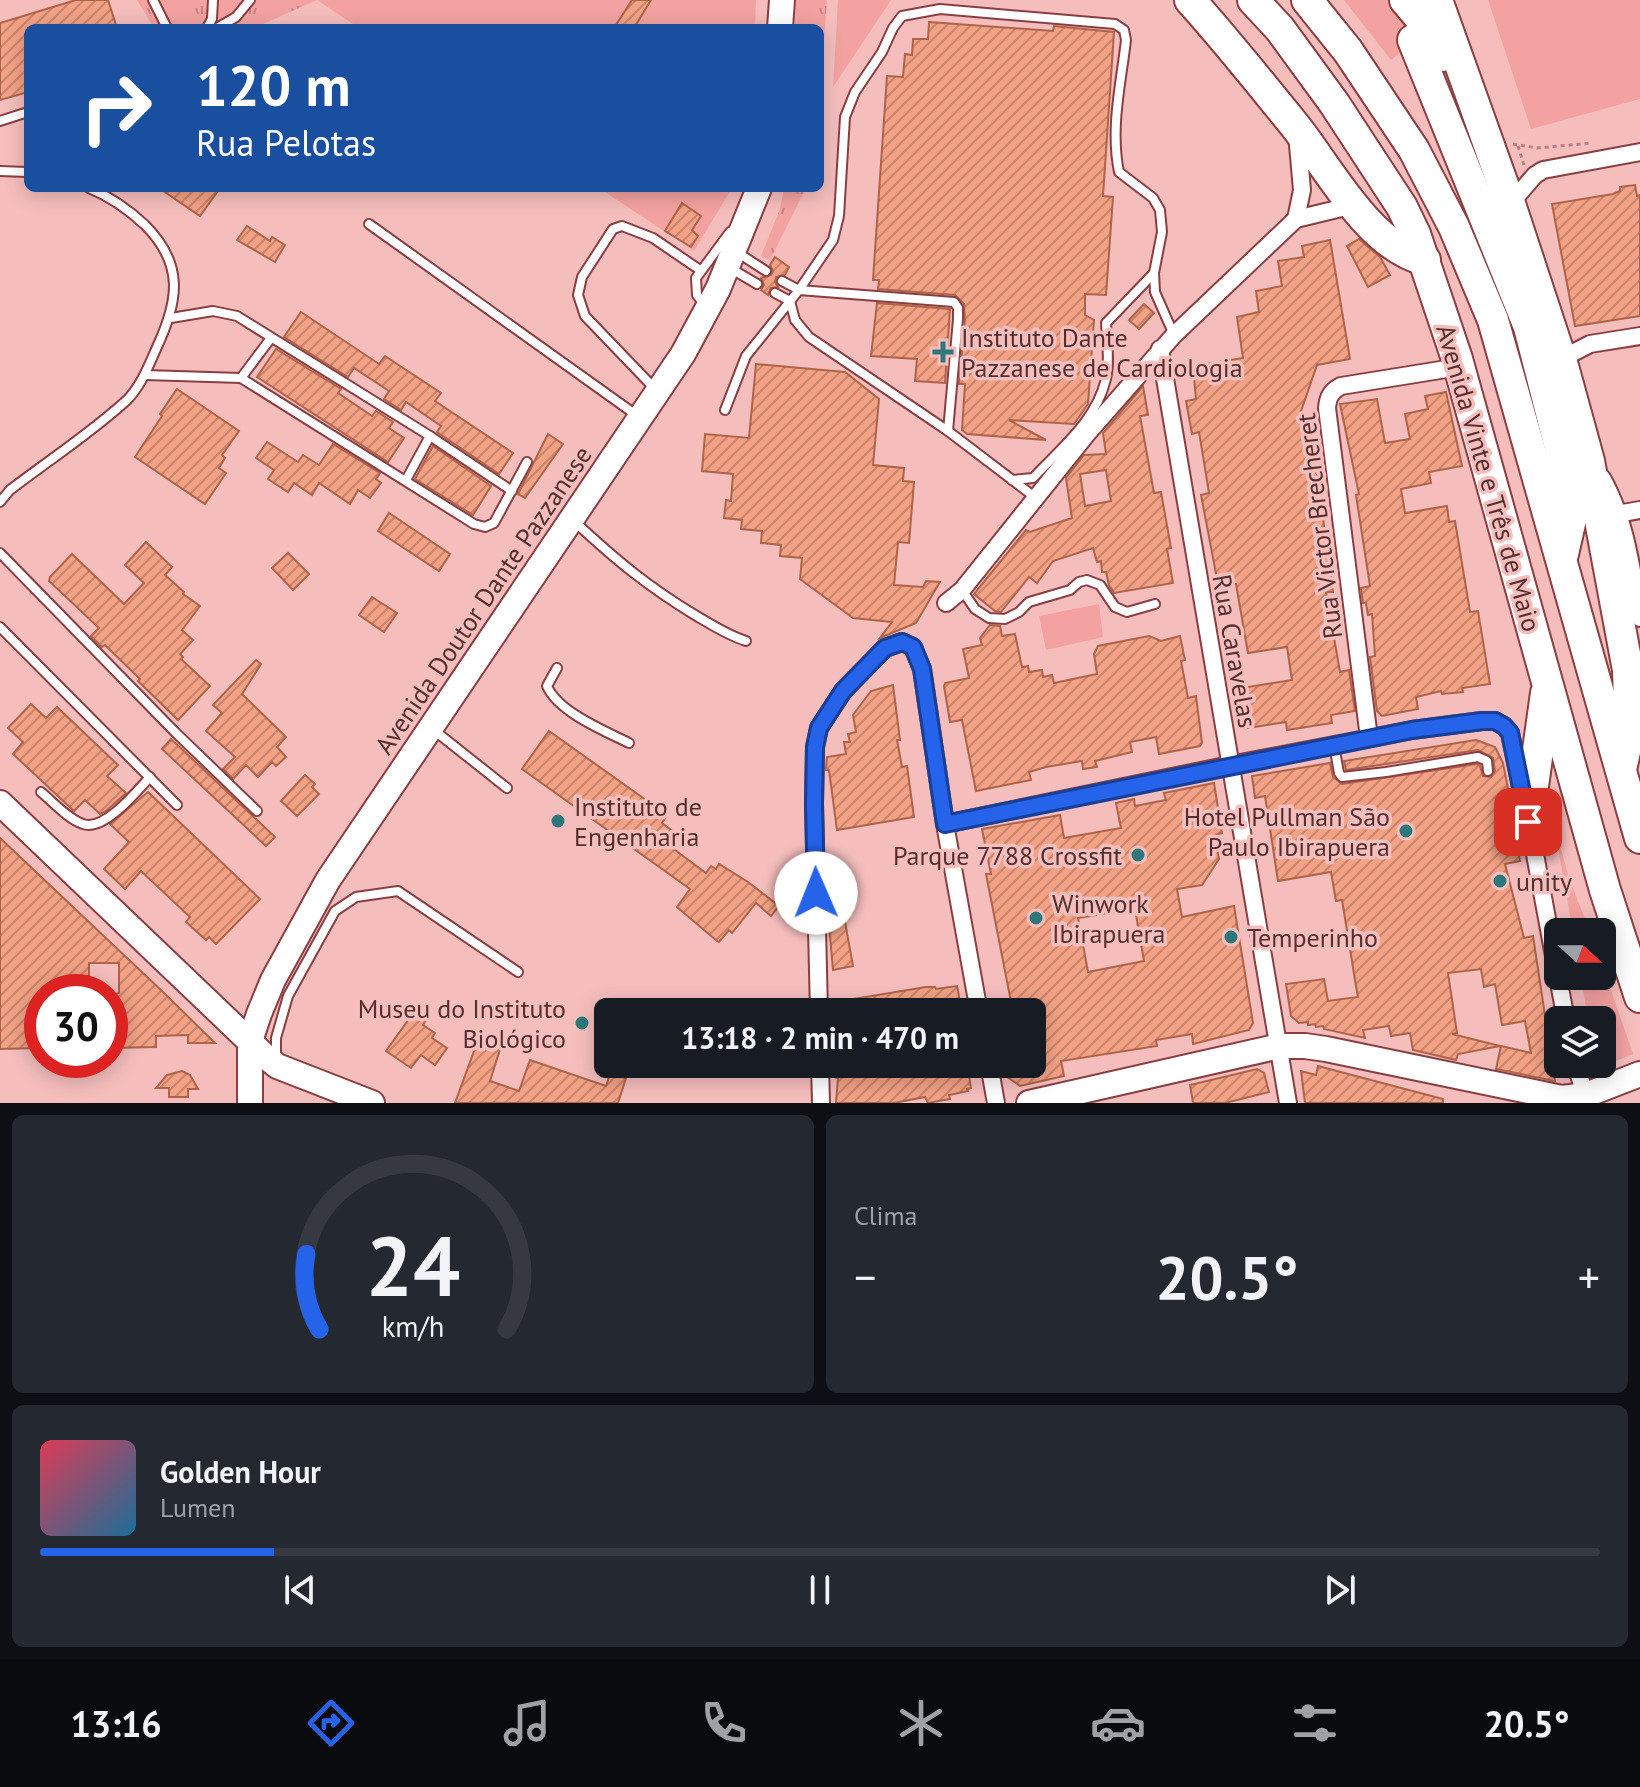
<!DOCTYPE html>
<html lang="pt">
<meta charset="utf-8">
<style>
body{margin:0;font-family:"PT Sans",sans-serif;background:#242831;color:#f1f3f6;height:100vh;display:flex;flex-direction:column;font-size:30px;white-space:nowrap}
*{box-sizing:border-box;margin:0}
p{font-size:26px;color:#9ea1a6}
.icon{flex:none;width:44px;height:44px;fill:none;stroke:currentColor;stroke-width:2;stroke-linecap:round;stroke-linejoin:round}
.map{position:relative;height:1103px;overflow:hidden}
.sheet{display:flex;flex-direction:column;gap:12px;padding:12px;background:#0d0f14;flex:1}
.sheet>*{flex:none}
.hud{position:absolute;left:24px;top:24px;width:800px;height:168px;border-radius:12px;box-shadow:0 4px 20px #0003;background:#1a4fa0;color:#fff;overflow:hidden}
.needle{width:52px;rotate:111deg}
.fabs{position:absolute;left:1544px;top:918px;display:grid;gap:16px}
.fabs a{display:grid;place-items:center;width:72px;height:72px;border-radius:12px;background:#171b24;box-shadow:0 4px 20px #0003;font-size:40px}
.speed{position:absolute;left:24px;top:974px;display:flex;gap:16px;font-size:40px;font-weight:700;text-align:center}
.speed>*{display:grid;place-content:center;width:104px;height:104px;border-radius:50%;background:#171b24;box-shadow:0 4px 20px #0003;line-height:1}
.speed .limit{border:12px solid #d22;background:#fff;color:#111}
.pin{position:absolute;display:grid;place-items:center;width:68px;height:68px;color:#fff;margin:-34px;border-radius:16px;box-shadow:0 4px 12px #0006}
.me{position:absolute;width:88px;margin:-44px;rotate:359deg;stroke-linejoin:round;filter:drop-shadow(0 0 6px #0008)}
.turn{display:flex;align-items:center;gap:28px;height:168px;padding:0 40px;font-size:36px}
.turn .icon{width:104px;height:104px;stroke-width:2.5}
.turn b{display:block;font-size:56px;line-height:68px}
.big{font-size:60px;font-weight:600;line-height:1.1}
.sheet .card{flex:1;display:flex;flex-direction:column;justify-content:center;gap:12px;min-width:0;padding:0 28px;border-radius:12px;background:#242831}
.sheet .dial{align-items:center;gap:0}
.dial svg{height:208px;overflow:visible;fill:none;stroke:#363941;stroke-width:7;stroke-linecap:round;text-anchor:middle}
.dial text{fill:#f1f3f6;stroke:none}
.song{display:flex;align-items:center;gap:24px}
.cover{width:96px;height:96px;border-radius:12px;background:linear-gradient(135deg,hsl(350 70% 55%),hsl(200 70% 35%))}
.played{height:8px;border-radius:4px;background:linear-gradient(90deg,#2563eb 15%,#363941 15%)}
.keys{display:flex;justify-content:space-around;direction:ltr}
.heat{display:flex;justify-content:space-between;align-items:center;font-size:44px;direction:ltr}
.sheet .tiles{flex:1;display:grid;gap:12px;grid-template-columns:1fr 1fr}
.card:last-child{grid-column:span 2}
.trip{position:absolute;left:594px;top:998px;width:452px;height:80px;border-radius:12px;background:#171b24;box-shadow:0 4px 20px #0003;font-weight:600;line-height:80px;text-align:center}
.dock{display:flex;height:128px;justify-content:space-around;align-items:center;background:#090b0e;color:#9ea1a6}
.dock .icon{width:56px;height:56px}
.dock .on{color:#2563eb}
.dock b{font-size:36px;color:#f1f3f6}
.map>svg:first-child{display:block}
.grass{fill:url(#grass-tufts)}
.park{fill:#f3a2a1}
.building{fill:url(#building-hatch);stroke:#af6349;stroke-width:2;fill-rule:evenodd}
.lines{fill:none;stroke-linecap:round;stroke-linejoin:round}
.lane-casing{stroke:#8b3e41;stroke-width:12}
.street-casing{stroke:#8b3e41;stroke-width:20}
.secondary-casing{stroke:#8b3e41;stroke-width:28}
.highway-casing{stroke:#8b3e41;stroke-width:34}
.path{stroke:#b28382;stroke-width:3;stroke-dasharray:4 4;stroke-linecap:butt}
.lane{stroke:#fff;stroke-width:8}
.street{stroke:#fff;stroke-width:16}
.secondary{stroke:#fff;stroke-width:24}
.highway{stroke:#fff;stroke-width:30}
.route-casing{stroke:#184099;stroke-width:20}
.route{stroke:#2563eb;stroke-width:14}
.poi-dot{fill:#2e787c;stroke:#f5bebd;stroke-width:3}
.labels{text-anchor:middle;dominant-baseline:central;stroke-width:7;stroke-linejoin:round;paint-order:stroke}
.poi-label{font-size:26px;fill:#532f2f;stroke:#f5bebd;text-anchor:start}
.street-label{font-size:26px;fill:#532f2f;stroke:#f5bebd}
</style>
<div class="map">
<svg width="1640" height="1103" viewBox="0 0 1640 1103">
<defs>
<pattern id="grass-tufts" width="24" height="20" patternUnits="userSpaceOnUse" patternTransform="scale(2)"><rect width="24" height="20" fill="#f3a2a1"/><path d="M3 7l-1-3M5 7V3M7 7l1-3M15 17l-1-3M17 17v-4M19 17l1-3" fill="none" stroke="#c78484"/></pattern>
<pattern id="building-hatch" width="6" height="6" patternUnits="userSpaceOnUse" patternTransform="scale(2)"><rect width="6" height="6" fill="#f4a285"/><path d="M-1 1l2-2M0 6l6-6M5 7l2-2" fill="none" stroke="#c8846d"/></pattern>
</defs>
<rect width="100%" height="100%" fill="#f5bebd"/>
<g class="grass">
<polygon points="137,0 317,0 254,28 154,28"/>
<polygon points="796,0 827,0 820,93 820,28 795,28"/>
<polygon points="784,188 806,188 770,260 761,256 780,209"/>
</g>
<g class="park">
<polygon points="317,0 756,0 755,28 359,28"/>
<polygon points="838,0 891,0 833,87"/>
<polygon points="1344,0 1417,0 1425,33 1391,60"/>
<polygon points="1488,0 1640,0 1640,99 1531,129"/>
<polygon points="599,188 732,188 694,251"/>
<polygon points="1099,604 1103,637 1046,650 1039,616"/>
<polygon points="1553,820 1569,878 1590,932 1573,932"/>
<polygon points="1602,964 1633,1054 1606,1065 1601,1064 1602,1020 1588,1020 1581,976 1602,976"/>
</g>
<g class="building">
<polygon points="76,0 108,0 117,28 28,28 28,92 0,100 0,23"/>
<polygon points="632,0 651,0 634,28 614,28"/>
<polygon points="929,22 1053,31 1054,26 1114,32 1103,196 1113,197 1106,295 1085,294 1085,315 1094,320 1088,404 1074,424 1009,420 1046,440 967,434 962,430 965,384 959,384 965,320 964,304 955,295 878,289 879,280 873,280 887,76 903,77 905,54 912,55 913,39 928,39"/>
<polygon points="1635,185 1637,196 1640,195 1640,316 1575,326 1552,204 1613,194 1620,191 1620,187"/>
<polygon points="159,188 220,188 200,216"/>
<polygon points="682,203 701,216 692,230 698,236 691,247 665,231"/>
<polygon points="247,226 270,241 272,237 285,245 275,262 237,240"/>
<polygon points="1359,239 1380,257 1390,275 1368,287 1347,246"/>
<polygon points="1330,240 1350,359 1317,365 1299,417 1309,415 1333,592 1326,592 1340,672 1349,670 1355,711 1331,715 1332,723 1287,730 1286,722 1241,729 1235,689 1292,680 1287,647 1248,653 1236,584 1234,584 1232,577 1217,579 1201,495 1209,493 1204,462 1199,432 1192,434 1186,401 1196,399 1193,366 1243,358 1237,317 1259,312 1256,291 1282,286 1278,261 1304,257 1302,246"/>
<polygon points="775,257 789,267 785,275 776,277 775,282 778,287 771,288 768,295 761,290 764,285 761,278 771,275 773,271 770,265"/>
<polygon points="877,303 950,309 945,383 915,381 917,359 871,356"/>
<polygon points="1144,304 1154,313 1139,329 1129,320"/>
<polygon points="301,312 379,364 385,356 441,393 435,401 513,453 499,474 437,432 441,426 406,402 401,410 384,399 389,391 354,368 348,377 284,337"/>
<polygon points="276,349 341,389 338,393 372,416 376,411 393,422 389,428 404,438 388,462 257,377"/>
<polygon points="756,364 845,372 879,399 873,465 904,468 903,481 914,482 909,543 898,542 894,585 923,587 926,581 940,582 916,623 880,638 892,622 853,618 800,579 802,558 780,556 781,545 761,543 762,531 741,529 742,520 724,518 726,500 731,501 733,474 702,471 705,434 749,438"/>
<path d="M1143 386 1148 415 1140 416 1154 493 1161 492 1171 548 1167 549 1173 583 1114 593 1109 585 1106 572H1102L1101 561 1097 562 1093 548 1053 561 1037 583 1029 577 1001 612 995 611 974 594 1026 530 1030 532 1072 518 1066 478 1084 455 1106 454 1103 433ZM1106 470 1111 501 1085 506 1080 474Z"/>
<polygon points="177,389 239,431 222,455 225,458 219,468 226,473 205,504 135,457 162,416 160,414"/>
<polygon points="1446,392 1462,466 1429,472 1431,483 1401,489 1405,513 1447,506 1449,522 1455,521 1470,612 1478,611 1490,684 1462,688 1463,692 1442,694 1441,691 1416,697 1418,709 1382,716 1377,711 1370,657 1375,656 1372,614 1368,615 1366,603 1363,603 1361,588 1370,586 1356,495 1359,494 1340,404 1377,399 1385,443 1410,439 1405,414 1428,409 1425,396"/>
<polygon points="548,434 563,444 525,498 518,494"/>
<polygon points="267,442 298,462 303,455 319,465 333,444 380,473 376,479 381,483 370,498 358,490 350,504 319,483 312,495 294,483 288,492 268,479 274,470 256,458"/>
<polygon points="433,446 491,486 473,515 415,479"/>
<polygon points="389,513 450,554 439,571 378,531"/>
<polygon points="146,542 172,567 165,575 184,592 183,594 200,606 182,630 193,640 180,654 183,657 181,659 210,686 178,720 138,681 140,679 105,645 102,647 91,636 99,628 49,581 50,577 72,554 124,604 144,583 125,565"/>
<polygon points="288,553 309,574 293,590 272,568"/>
<polygon points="372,597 397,613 384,632 359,615"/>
<polygon points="990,625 1000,626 1002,636 1015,634 1022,667 1028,666 1029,672 1042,670 1043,677 1052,675 1054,683 1097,674 1094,654 1098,646 1149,636 1161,641 1180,636 1185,660 1181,661 1188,698 1196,696 1202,743 1200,746 1159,754 1156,737 1130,742 1132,752 1095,761 1097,767 1083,769 1082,761 1046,767 1029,772 1031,780 976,791 962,720 950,722 944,686 945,683 969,678 963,649 982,645 980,638"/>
<polygon points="256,660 261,664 242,694 286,737 277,747 286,757 276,766 272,762 258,777 246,765 233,779 223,769 235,757 206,731 222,713 213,705"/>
<polygon points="893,685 900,740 897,740 902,767 907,766 914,817 837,830 829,770 826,770 827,757 846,754 844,742 850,742 848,734 856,732 853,715 871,691"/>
<polygon points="31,704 46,718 57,707 118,765 107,776 126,793 106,811 100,814 85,800 74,811 13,754 23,742 8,728"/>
<polygon points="549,731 667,815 662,823 679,836 671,847 706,873 711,866 716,869 719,864 748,882 779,906 771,916 756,903 732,933 729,930 719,942 717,941 677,907 690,889 522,769"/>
<polygon points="171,739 275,837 266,846 162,749"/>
<polygon points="1476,740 1495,747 1503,763 1512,809 1511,828 1516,835 1520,861 1505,864 1524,938 1533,936 1555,1081 1496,1069 1501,1046 1531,1053 1525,1021 1502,1025 1495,984 1484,987 1481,969 1448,973 1457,1033 1452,1034 1500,1046 1458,1054 1456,1060 1413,1050 1410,1033 1391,1036 1389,1026 1363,1030 1365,1038 1324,1029 1323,1026 1316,1027 1315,1024 1308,1025 1308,1022 1299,1023 1291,1016 1286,984 1324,979 1328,1001 1358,997 1355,980 1342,900 1336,901 1331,872 1278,881 1265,796 1255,798 1252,776 1330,763 1333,777 1342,784 1477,764 1480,766 1483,776 1491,777 1495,771 1493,758 1478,750 1346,770 1344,761"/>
<polygon points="305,775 315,784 312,787 319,794 297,816 281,801"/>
<path d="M1214 783 1222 833 1215 835 1219 859 1202 885 1177 889 1182 917 1234 906 1253 1023 1249 1030 1193 1044 1192 1034 1156 1040 1157 1046 1061 1061 1064 1076 1020 1086 1006 1076 1016 1074 1015 1064H1032V1012H1013L986 874H991L982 829 1060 815 1064 838 1121 828 1116 803 1134 799 1135 806 1166 800 1164 793ZM1135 909 1144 961 1088 972 1078 918Z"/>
<polygon points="148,792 260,899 216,944 209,937 206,940 186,922 190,917 141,871 125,889 104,869 129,842 110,824"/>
<polygon points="0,838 163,992 215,1043 188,1043 188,1035 156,1036 156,1047 110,1048 110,995 119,993 119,963 89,963 89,976 85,976 84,987 57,988 53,992 42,992 42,1034 38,1034 38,1048 0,1049"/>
<polygon points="843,911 853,966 833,970 828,913"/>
<polygon points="957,986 962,1012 840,1012 841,1001 926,987 935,987 936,989"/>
<polygon points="414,1012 426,1020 423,1025 435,1033 432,1038 447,1048 435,1065 421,1055 411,1068 386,1051"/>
<polygon points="488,1038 502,1043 490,1081 519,1091 530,1060 606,1086 610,1074 626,1078 618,1103 455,1103 477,1043 486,1046"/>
<polygon points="835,1064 847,1064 849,1073 897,1064 967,1064 971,1088 967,1089 968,1091 949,1095 950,1099 928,1103 925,1097 894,1103 836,1103 838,1078 834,1077"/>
<polygon points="1318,1066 1443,1099 1443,1103 1305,1103 1301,1071 1316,1075"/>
<polygon points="1257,1069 1264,1073 1269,1092 1225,1103 1193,1103 1190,1085"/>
<polygon points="182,1071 190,1075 198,1089 188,1089 188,1097 169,1097 169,1088 156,1088 167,1075"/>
</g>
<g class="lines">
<g class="lane-casing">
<g id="lane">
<polyline points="153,0 167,28"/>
<polyline points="207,28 212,19 213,0"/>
<polyline points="217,28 236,17 250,0"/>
<polyline points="0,121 28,112"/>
<polyline points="0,171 28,172"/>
<polyline points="369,224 639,417"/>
<polyline points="735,251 766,271"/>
<polyline points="730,268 757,284"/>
<polyline points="1154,273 1155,292 1174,335"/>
<polyline points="782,281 799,290 954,302 958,308 958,319 948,431"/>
<polyline points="775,293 790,301 795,320 809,337 948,431 1036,498"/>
<polyline points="704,304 697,295 696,278 730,232"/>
<polyline points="171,318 213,311 237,316 430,436 512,491"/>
<polyline points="145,375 241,378 474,524 485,527 494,523 527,462"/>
<polyline points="241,378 271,338"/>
<polyline points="656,390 585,316 578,295 582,277 613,229 622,226 653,238 700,270"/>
<path d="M725 410 746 356 799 290 833 240 839 216 845 117 855 92 882 52 893 28 902 16 940 9 1115 24 1124 30 1126 40C1121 84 1110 128 1119 172L1153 198 1160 210 1162 232 1154 273 1106 323C1107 340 1110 362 1106 379 1096 421 1061 448 1033 478L1012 480"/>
<polyline points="406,480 430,436"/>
<path d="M0 502 10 490C49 460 91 433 127 400 141 386 149 365 157 347 179 300 184 264 145 225 128 209 111 197 89 188"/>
<path d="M575 522C616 560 647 586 695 615 712 625 727 635 746 641"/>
<polyline points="0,553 175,732 257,811"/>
<polyline points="962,590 975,609 989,618 1005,619 1019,612 1029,602 1070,590 1079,582 1087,580 1100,585 1115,607 1127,612 1155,604"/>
<polyline points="0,627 177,805"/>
<path d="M557 668 547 686C558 712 605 731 629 743"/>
<polyline points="435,731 507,788"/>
<polyline points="1334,745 1339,773 1342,777 1386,772 1478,757 1487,761 1488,771"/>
<path d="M41 792C53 802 68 819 83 824 104 832 137 791 150 777"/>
<polyline points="276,1060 276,1038 288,996 335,911 356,897 398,891 518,972"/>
</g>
</g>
<g class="street-casing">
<g id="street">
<polyline points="1510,204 1535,175 1543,170 1640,152"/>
<polyline points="1296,219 1302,190 1297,134"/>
<polyline points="1160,349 1288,1103"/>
<polyline points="1561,359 1590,344 1640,336"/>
<path d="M1602 478C1626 520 1632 571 1640 618"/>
<polyline points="1617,514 1640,510"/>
<polyline points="946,603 962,590 1087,434 1174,335 1296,219 1354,205"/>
<path d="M1369 738 1327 408C1328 397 1331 391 1341 386L1459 367"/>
<polyline points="1528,817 1566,1020"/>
<polyline points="945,824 1230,765 1412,730 1482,721 1495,721 1504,726 1510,733 1523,795"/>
<polyline points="819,1012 814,804 815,747 819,728 843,691 885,648 902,642 913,647 922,669 945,824 979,1012"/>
<polyline points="820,1064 821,1103"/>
<polyline points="989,1064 996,1103"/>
<polyline points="1575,1064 1588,1101"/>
</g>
</g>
<g class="secondary-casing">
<g id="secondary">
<polyline points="780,28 782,0"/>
<polyline points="0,803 265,1056 277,1066 372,1103"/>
<polyline points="250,1103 250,1041 259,1014 273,980 328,880 683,354 718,289 759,188"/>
<polyline points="1029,1103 1280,1046 1305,1046 1326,1049 1562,1098 1586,1095 1640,1074"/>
</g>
</g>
<g class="highway-casing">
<g id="highway">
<path d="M1190 0C1227 41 1261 84 1296 127 1330 170 1369 246 1425 260"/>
<polyline points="1253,0 1280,29 1334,103 1402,207 1415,234 1457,359 1605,890 1640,997"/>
<polyline points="1307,0 1348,51 1414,150 1454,227 1493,320 1640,838"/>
<polyline points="1405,0 1420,18 1442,56"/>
<polyline points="1437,0 1510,204 1561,359 1589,461 1628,670 1630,729 1622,765"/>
<polyline points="1413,40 1529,327 1567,475 1571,519 1563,554"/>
<polyline points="1528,822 1546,693"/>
</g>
</g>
<g class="path">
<polyline points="1513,144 1537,148 1592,143"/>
<polyline points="1518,146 1524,165"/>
</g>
<use href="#lane" class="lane"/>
<use href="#street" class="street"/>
<use href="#secondary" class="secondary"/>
<use href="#highway" class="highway"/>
</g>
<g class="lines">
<g class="route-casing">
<polyline id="route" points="816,893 814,804 815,747 819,728 843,691 885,648 902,642 913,647 922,669 945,824 1412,730 1482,721 1495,721 1504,726 1510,733 1528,822"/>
</g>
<use href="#route" class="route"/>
</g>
<g class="poi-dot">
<path d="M939 340h8v8h8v8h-8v8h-8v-8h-8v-8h8z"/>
<circle cx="558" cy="821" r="8"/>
<circle cx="1406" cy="831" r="8"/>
<circle cx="1138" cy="855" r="8"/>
<circle cx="1500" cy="881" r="8"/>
<circle cx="1036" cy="918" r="8"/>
<circle cx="1231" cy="937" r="8"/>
<circle cx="582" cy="1023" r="8"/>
</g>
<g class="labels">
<g class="poi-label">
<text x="961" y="337">Instituto Dante<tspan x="961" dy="30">Pazzanese de Cardiologia</tspan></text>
<text x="574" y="806">Instituto de<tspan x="574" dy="30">Engenharia</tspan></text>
<text x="1390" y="816" text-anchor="end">Hotel Pullman São<tspan x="1390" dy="30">Paulo Ibirapuera</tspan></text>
<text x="1122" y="855" text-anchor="end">Parque 7788 Crossfit</text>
<text x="1516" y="881">unity</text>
<text x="1052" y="903">Winwork<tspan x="1052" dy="30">Ibirapuera</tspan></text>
<text x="1247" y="937">Temperinho</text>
<text x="566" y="1008" text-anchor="end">Museu do Instituto<tspan x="566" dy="30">Biológico</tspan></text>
</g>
<g class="street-label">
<text transform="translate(1489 478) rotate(74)">Avenida Vinte e Três de Maio</text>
<text transform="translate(1319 526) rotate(-97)">Rua Victor Brecheret</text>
<text transform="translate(483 600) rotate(-56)">Avenida Doutor Dante Pazzanese</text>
<text transform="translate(1235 651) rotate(80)">Rua Caravelas</text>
</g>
</g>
</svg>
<div class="fabs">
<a><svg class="needle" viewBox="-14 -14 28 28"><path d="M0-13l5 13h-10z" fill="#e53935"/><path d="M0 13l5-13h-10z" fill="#9ea1a6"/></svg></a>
<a><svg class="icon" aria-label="layers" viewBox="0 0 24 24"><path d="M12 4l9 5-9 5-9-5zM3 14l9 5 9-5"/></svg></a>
</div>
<div class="speed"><div class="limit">30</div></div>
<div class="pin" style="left:1528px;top:822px;background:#d93025"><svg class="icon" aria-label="arrive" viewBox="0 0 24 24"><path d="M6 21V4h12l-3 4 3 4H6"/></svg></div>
<svg class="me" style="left:816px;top:893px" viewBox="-20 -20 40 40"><circle r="19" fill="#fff"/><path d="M0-13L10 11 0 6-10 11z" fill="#2563eb"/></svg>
<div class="trip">13:18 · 2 min · 470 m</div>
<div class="hud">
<div class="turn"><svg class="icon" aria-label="right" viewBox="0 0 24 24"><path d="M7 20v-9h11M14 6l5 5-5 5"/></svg><div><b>120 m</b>Rua Pelotas</div></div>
</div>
</div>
<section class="sheet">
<div class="tiles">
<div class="card dial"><svg viewBox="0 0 100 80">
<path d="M14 69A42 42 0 1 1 86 69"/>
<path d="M14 69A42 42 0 0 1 9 40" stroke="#2563eb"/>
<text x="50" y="56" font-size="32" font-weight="700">24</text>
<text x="50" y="72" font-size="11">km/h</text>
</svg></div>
<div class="card"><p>Clima</p>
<div class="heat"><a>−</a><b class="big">20.5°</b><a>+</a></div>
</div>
<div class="card">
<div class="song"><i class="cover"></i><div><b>Golden Hour</b><p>Lumen</p></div></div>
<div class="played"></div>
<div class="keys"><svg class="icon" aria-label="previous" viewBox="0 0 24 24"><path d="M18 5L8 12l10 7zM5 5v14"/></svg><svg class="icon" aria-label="pause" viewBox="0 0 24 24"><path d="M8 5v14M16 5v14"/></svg><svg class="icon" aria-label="next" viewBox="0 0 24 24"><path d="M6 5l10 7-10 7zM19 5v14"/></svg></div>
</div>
</div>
</section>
<nav class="dock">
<b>13:16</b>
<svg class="icon on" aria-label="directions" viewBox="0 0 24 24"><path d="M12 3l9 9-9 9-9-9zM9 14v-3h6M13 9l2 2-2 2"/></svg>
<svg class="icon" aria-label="music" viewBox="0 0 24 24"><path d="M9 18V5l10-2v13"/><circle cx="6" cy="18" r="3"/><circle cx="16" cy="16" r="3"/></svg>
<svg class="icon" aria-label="phone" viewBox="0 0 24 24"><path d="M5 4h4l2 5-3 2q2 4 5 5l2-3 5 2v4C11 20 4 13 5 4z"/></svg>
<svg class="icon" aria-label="climate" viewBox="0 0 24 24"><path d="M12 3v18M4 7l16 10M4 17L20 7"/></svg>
<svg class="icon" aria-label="car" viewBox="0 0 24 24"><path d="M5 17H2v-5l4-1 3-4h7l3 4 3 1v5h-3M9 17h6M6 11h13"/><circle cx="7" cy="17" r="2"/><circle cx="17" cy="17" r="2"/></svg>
<svg class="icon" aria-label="filters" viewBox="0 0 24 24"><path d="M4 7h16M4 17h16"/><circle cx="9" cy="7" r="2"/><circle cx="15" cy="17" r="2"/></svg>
<b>20.5°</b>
</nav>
